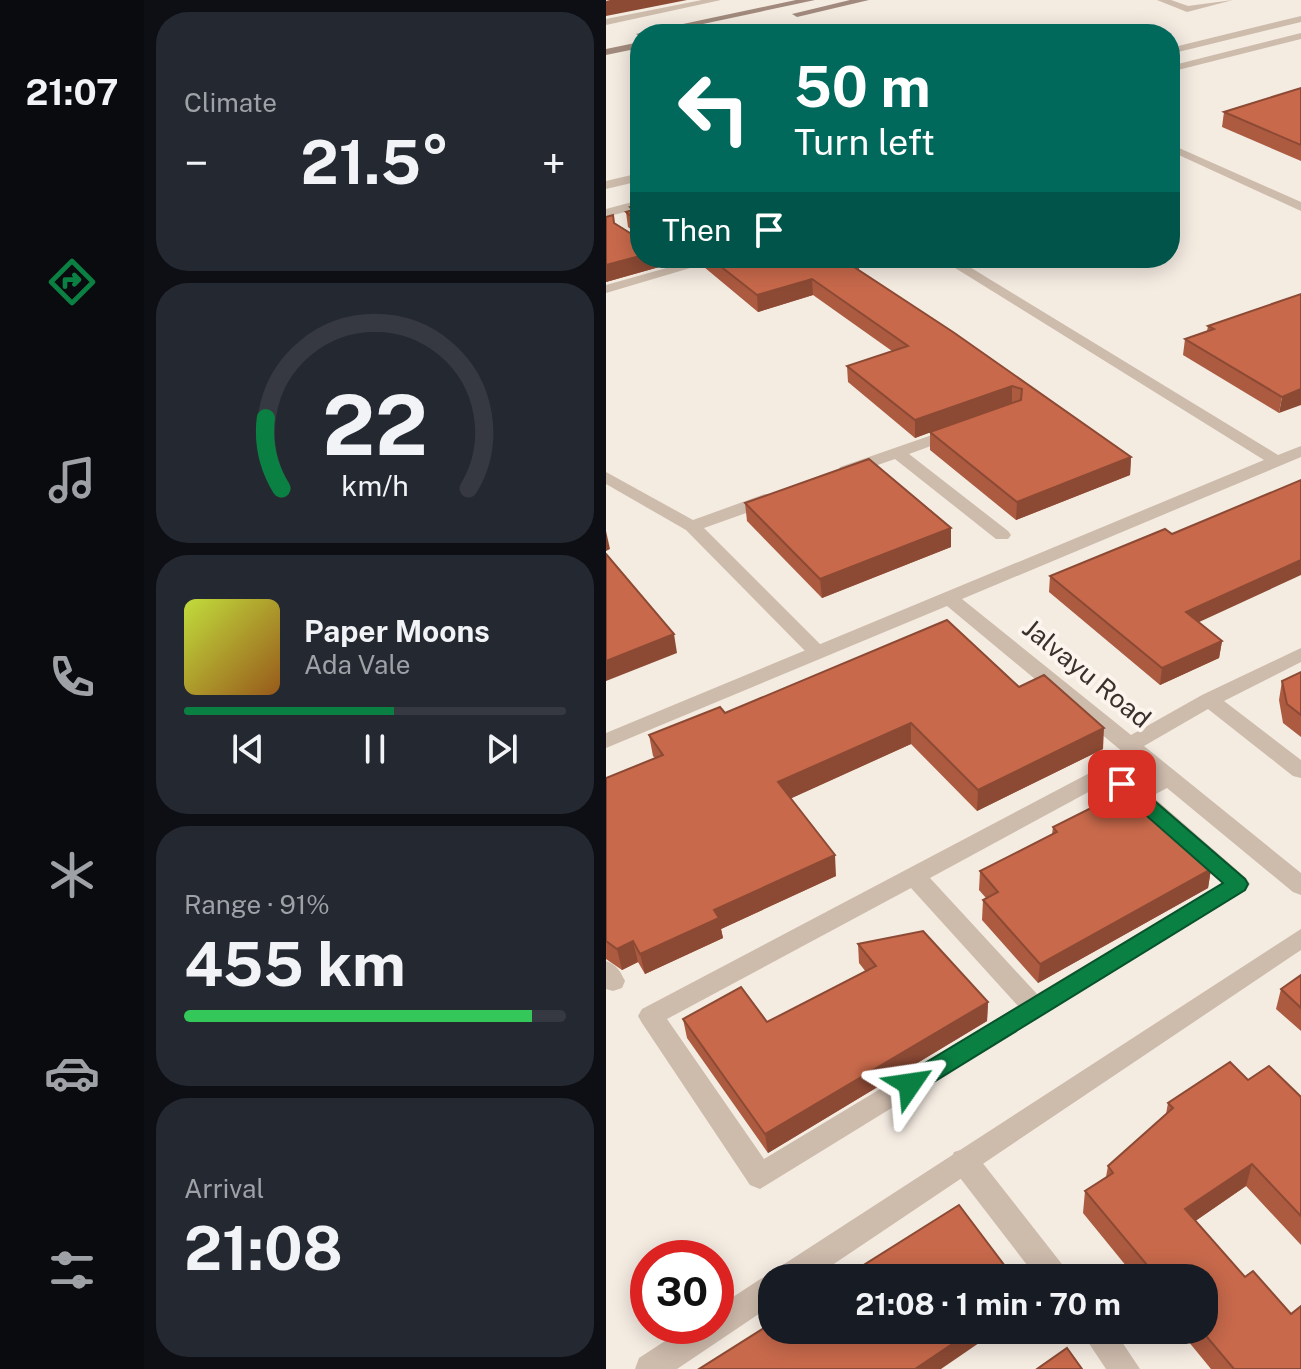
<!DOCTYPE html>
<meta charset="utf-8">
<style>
body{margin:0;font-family:"Public Sans",sans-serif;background:#242831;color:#f1f3f6;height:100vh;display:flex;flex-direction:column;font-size:30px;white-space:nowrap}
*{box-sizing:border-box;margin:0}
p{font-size:26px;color:#9ea1a6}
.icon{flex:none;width:44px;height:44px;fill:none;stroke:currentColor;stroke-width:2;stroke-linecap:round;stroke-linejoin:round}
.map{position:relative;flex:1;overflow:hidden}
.sheet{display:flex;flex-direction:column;gap:12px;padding:12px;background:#0d0f14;width:462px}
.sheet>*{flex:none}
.guide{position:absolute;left:24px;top:24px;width:550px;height:244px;border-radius:32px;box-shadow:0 4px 20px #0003;background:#00695c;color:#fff;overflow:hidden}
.speed{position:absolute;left:24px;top:1240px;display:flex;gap:16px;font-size:40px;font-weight:700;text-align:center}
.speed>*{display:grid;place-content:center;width:104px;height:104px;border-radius:50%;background:#171b24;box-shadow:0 4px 20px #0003;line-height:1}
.speed .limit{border:12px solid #d22;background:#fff;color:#111}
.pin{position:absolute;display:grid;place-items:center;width:68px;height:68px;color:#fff;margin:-34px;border-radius:16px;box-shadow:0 4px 12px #0006}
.me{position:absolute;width:88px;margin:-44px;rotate:58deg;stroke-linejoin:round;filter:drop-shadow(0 0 6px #0008)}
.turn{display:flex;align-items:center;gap:28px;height:168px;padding:0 32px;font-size:36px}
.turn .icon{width:104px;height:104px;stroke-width:2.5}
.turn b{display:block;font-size:56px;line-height:68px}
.then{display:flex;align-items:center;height:76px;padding:0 32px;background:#0003;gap:16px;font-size:30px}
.big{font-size:60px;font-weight:700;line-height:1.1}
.sheet .card{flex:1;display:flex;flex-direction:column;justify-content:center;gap:12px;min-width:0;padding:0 28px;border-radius:32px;background:#242831}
.sheet .dial{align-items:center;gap:0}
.dial svg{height:208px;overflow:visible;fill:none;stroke:#363941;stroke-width:7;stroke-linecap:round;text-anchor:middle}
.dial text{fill:#f1f3f6;stroke:none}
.song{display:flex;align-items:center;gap:24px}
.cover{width:96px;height:96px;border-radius:12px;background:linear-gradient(135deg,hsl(70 70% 55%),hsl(30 70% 35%))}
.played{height:8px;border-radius:4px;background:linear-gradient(90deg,#0b8043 55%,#363941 55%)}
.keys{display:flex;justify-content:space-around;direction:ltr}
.heat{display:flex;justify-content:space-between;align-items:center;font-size:44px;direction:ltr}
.charge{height:12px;border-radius:6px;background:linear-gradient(90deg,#34c759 91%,#363941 0)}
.trip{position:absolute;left:152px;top:1264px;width:460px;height:80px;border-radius:32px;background:#171b24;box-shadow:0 4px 20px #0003;font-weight:700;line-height:80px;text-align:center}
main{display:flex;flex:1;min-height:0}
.menu{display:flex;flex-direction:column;width:144px;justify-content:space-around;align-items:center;background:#090b0e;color:#9ea1a6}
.menu .icon{width:56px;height:56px}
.menu .current{color:#0b8043}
.menu b{font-size:36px;color:#f1f3f6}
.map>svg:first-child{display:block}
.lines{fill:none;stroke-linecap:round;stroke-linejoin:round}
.lane{fill:#cdbbac;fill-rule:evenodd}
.street{fill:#cdbbac;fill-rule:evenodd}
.secondary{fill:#a18a7d;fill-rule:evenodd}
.wall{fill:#ac5a40}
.shaded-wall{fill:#8c4a34}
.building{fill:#c8694b;stroke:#8c4a34;stroke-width:2}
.route{fill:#0b8043;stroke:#07532c;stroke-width:2}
.labels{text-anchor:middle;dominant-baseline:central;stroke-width:8;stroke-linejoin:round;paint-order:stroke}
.street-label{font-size:26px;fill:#3b302b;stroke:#fbf5ee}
</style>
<main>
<nav class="menu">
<b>21:07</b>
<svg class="icon current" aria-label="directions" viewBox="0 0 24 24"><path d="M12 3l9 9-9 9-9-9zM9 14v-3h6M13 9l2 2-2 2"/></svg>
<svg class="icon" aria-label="music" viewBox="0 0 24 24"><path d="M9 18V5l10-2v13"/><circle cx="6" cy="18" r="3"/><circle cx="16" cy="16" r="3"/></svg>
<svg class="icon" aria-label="phone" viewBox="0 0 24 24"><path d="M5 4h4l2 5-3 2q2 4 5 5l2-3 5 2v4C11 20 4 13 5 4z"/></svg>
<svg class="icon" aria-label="climate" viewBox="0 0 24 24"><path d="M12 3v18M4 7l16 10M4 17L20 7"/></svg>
<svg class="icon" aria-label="car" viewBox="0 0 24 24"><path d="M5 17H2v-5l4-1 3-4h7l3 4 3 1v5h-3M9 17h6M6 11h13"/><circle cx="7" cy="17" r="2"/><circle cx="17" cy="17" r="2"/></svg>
<svg class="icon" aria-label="filters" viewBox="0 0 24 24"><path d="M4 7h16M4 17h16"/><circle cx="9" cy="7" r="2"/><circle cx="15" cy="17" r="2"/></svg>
</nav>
<section class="sheet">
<div class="card"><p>Climate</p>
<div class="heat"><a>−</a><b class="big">21.5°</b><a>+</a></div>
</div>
<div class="card dial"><svg viewBox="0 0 100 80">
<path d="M14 69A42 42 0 1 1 86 69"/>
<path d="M14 69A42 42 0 0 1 8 42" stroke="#0b8043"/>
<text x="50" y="56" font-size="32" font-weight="700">22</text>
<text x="50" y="72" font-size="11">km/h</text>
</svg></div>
<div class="card">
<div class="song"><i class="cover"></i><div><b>Paper Moons</b><p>Ada Vale</p></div></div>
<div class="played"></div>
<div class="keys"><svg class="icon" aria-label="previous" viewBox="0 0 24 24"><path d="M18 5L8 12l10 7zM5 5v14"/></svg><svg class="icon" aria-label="pause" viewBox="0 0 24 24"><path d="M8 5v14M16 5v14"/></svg><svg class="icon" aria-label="next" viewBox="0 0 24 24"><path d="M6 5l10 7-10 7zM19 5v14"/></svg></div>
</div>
<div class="card"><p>Range · 91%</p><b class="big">455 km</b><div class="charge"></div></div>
<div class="card"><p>Arrival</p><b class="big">21:08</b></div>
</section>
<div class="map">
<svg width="695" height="1369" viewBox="0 0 695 1369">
<rect width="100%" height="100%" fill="#f4ebe1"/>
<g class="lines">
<g class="lane">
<polygon points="96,0 115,0 0,25 0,19"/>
<polygon points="551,0 565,0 582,6 627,0 581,12"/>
<polygon points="695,16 695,22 564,54 564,48"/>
<polygon points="34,173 34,181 0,189 0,181"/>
<polygon points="96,258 118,258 0,293 0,285"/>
<polygon points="349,427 357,432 355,435 303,454 402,531 405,535 402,539 390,539 289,459 240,476 232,471 234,467"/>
<polygon points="0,472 87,520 159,494 171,494 174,498 171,502 98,528 218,648 221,652 218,656 204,656 80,530 0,484"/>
<path d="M0 961C11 965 14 971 19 981L16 988 7 991 0 989Z"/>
<polygon points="358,1149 368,1152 459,1268 464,1278 431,1278 348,1170 344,1161 348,1152"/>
<polygon points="474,1330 508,1330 534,1369 500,1369"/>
</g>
<g class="street">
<polygon points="695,33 695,39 564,72 564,66"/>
<polygon points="564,144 695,202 695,211 564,151"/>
<polygon points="34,200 34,208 0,217 0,209"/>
<path d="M333 258H349L672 455 695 446V457L356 599 525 735 596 695 695 648V662L618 701 695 760V778L687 776 602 709 538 746 695 873V895L687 892 561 788 546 796 640 878 644 884 640 890 154 1189 144 1185 36 1023 32 1016 36 1009 495 767H511L532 785 547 777 341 606 0 748V733L658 460ZM501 782 616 883 431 994 324 878ZM305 888 412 1006 158 1159 61 1019Z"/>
<polygon points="695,929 695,950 207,1278 166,1278 166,1305 71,1369 29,1369 33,1358 82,1326 110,1326 110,1308 156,1278 169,1275 172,1268"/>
</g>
<g class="secondary">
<polygon points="190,0 209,0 50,34 34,34 34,37 30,34"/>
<polygon points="244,0 263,0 191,17 186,14"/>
<polygon points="34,42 34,48 0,55 0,49"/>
</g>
</g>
<g class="wall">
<polygon points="695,88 695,161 616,127 618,112"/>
<polygon points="34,205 34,258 85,258 0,282 0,217 32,238 33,236 22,227 20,212 24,211 24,207"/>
<polygon points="96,258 242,258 253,266 253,271 525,457 524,475 410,520 324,450 324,432 309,438 242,382 241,366 286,351 207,295 152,312 98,267"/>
<polygon points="695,294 673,413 577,355 579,339 601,331 602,326"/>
<polygon points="139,503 345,547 216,598 141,521"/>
<polygon points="566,534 593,622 616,641 613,658 554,685 443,592 444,576"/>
<polygon points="695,672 695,737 677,723 673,700 676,681"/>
<polygon points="413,687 497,749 371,811 305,744 185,798 230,876 115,929 117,938 39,974 32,962 16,970 0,959 0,778 49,758 47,756 43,735 119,713"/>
<polygon points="447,827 605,869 602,888 432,983 376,920 377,900 380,898 373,890 374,871 446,834"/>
<polygon points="252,944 382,1002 381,1021 162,1153 81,1038 77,1019 161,1022 260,972 253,963"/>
<polygon points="695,975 695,1031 670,1009 675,989"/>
<polygon points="642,1080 695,1097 695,1245 640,1186 589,1221 695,1369 605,1369 573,1330 598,1330 598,1278 530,1278 477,1213 479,1191 500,1177 502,1166 560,1114 562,1103"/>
</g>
<g class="shaded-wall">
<polygon points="4,0 81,0 0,16 0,1"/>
<polygon points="34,256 34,258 85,258 0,282 0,265"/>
<polygon points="206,279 207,295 152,312 151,295"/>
<polygon points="406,386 406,403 309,438 309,420"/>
<polygon points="695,389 695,405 673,413 676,397"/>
<polygon points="525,457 524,475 410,520 411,502"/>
<polygon points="345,528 345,547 216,598 214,579"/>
<polygon points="0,531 4,549 0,551"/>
<polygon points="695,560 695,575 578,629 580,612"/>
<polygon points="68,634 71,653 0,681 0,661"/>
<polygon points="616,641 613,658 554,685 556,668"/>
<polygon points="305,723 305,744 175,803 172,782"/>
<polygon points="498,728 497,749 371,811 372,790"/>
<polygon points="229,855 230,876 115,929 117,938 39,974 34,954 108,910"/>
<polygon points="605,869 602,888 432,983 434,964"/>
<polygon points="27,941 32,962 16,970 11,949"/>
<polygon points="382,1002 381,1021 162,1153 159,1134"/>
<polygon points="646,1164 640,1186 575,1231 579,1209"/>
<polygon points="367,1330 392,1330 335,1369 309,1369"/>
</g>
<g class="building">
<polygon points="695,88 695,145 618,112"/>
<polygon points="34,205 34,224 20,212 27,210 24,207"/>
<polygon points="7,215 8,223 32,238 34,229 34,256 0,265 0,217"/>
<polygon points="104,258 242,258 253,266 248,267 347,332 525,457 411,502 324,432 415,400 416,389 406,386 309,420 241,366 302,346 206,279 151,295"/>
<polygon points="695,294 695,389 676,397 579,339 608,329 602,326"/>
<polygon points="263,459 345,528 214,579 139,503"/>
<polygon points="695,480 695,560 580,612 616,641 556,668 444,576 559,529 566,534"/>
<polygon points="0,554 68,634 0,661"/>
<polygon points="341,620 413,687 438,675 498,728 372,790 305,723 172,782 229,855 108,910 113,918 34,954 27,941 11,949 0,941 0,778 57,755 43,735 114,707 119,713"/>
<polygon points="695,672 695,715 681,704 676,681"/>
<polygon points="521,790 605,869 434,964 377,900 392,892 374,871 451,832 447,827"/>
<polygon points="317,931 382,1002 159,1134 77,1019 135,987 161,1022 270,966 252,944"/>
<polygon points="695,975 695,1008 675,989"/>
<polygon points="624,1062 642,1080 663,1066 695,1097 695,1216 646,1164 579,1209 639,1277 647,1271 685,1314 695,1306 695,1369 628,1369 595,1330 598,1330 598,1278 552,1278 479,1191 507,1173 502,1166 567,1108 562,1103"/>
<polygon points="353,1205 408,1278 237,1278"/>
<polygon points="166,1323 166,1330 367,1330 309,1369 93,1369"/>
<polygon points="461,1348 476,1369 431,1369"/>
</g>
<polygon class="route" points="516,777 523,779 639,879 642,884 639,890 313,1091 304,1094 296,1091 292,1084 296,1077 617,883 509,788 507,784"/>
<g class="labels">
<g class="street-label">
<text transform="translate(481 673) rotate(39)">Jalvayu Road</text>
</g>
</g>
</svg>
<div class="speed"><div class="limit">30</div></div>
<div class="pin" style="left:516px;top:784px;background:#d93025"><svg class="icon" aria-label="arrive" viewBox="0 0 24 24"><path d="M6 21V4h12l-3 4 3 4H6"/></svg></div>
<svg class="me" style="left:304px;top:1084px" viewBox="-20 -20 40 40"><path d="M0-17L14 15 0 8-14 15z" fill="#0b8043" stroke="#fff" stroke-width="4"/></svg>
<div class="trip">21:08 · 1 min · 70 m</div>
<div class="guide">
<div class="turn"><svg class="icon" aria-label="left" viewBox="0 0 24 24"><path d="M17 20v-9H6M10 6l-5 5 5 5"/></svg><div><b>50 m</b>Turn left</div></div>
<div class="then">Then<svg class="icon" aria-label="arrive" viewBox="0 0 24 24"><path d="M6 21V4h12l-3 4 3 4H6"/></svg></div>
</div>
</div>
</main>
